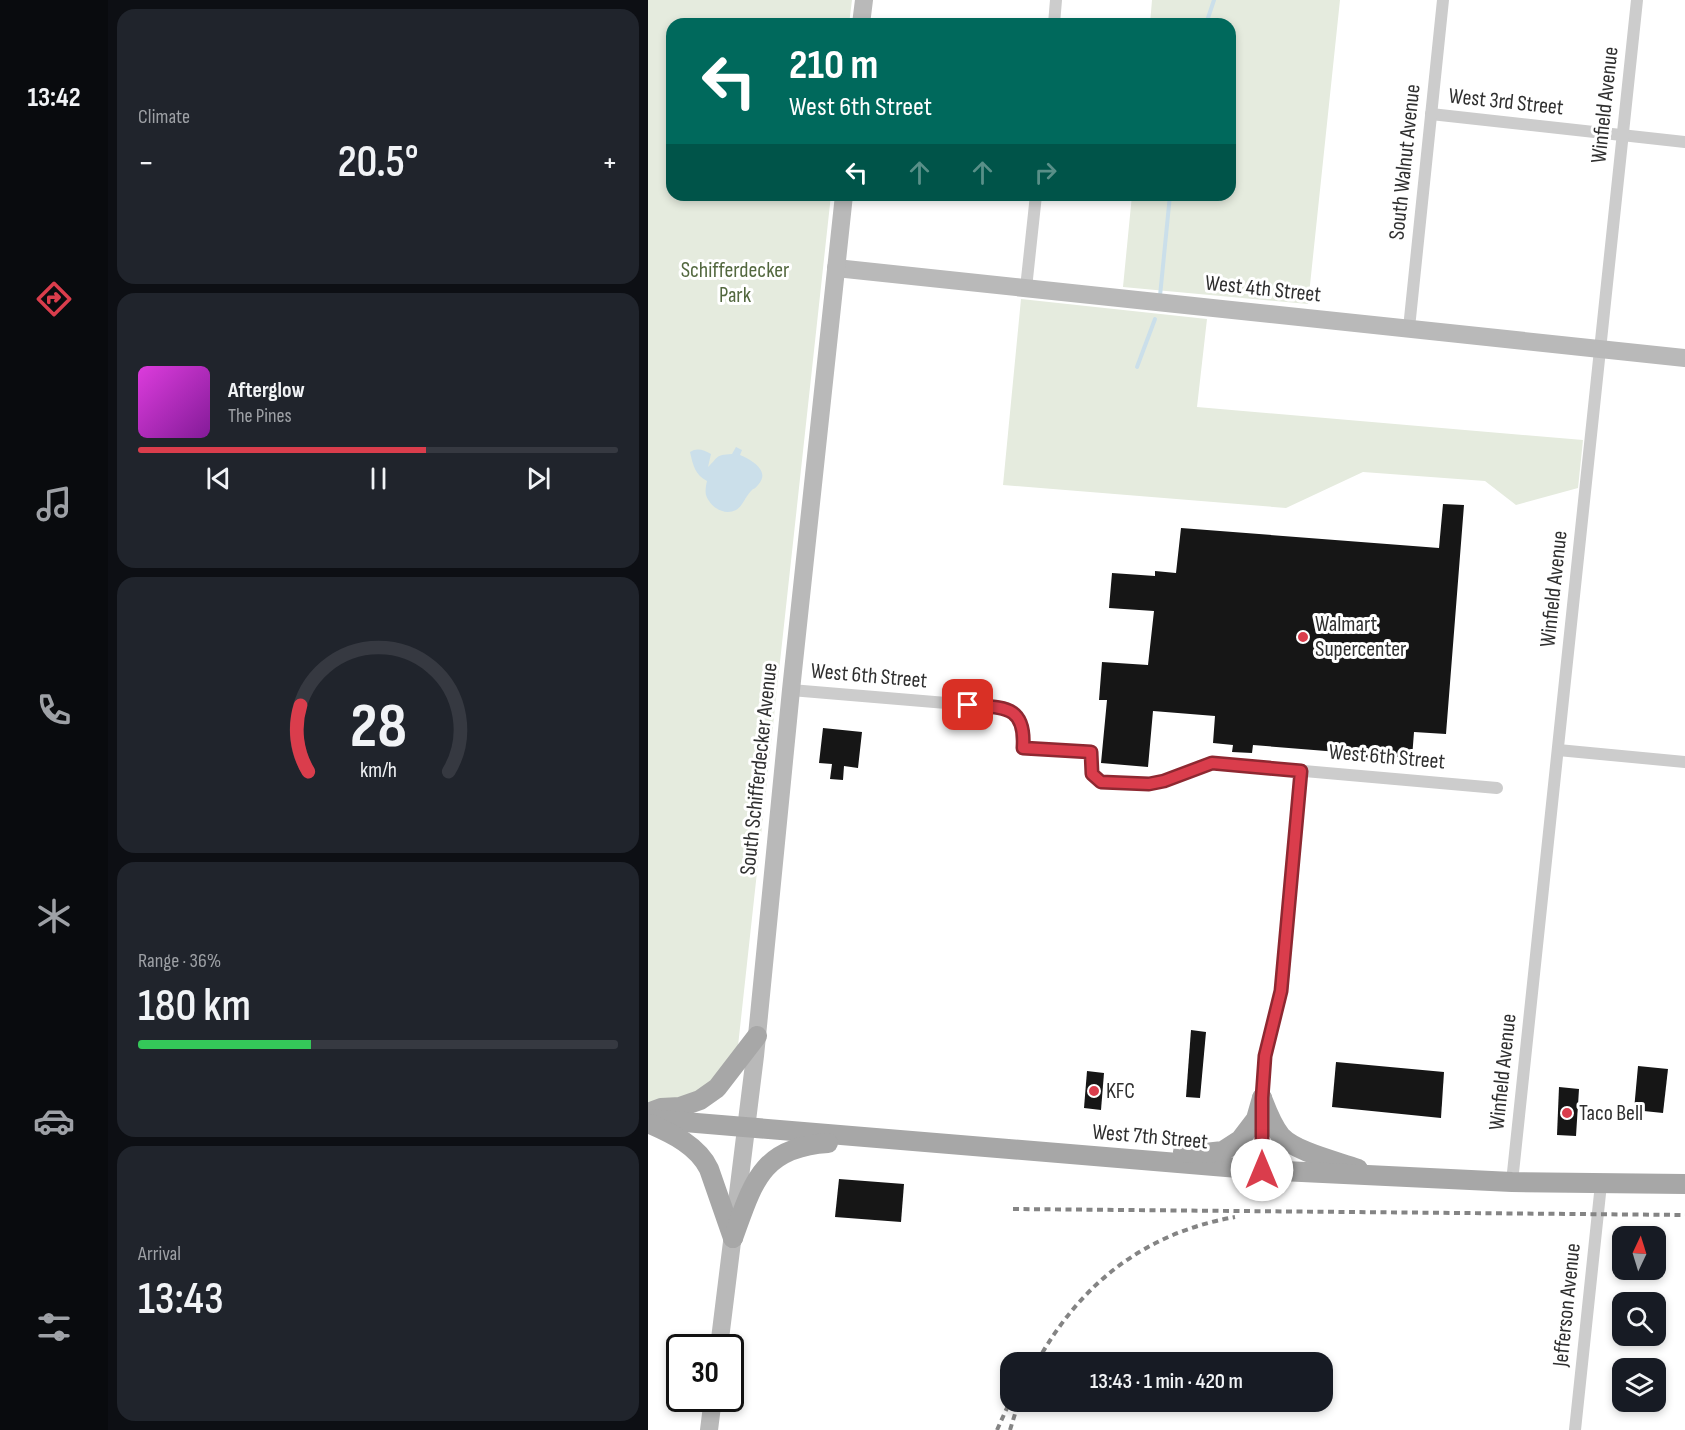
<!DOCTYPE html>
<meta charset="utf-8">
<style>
body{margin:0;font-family:"Sofia Sans Condensed",sans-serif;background:#20242c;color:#f1f3f6;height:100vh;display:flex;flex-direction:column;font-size:22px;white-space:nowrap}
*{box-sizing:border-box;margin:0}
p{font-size:20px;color:#9ea1a6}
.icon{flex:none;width:33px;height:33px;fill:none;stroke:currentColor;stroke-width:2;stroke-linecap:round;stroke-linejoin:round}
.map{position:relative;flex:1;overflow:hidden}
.side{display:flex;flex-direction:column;gap:9px;padding:9px;background:#0d0f14;width:540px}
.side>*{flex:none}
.hud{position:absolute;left:18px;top:18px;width:570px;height:183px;border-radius:18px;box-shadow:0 3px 9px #0003;background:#00695c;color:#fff;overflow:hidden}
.needle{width:39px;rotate:4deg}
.buttons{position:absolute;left:964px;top:1226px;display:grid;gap:12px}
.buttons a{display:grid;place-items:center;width:54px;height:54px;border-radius:12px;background:#171b24;box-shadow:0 3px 9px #0003;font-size:30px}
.speed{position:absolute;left:18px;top:1334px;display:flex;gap:12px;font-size:30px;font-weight:700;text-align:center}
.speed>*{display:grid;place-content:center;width:78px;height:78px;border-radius:50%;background:#171b24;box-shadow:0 3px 9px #0003;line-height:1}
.speed .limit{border:3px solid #111;border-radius:9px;background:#fff;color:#111}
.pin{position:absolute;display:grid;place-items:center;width:51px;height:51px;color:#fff;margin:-26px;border-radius:12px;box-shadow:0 3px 9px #0006}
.me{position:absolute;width:66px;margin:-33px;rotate:0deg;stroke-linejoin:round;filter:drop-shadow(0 0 4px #0008)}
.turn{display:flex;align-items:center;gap:21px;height:126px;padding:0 24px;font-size:27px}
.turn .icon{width:78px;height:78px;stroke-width:2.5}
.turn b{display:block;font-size:42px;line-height:51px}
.lanes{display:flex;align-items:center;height:57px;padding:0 24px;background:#0003;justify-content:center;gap:30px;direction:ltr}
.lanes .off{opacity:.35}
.big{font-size:45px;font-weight:600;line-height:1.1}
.side .tile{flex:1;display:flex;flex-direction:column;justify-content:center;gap:9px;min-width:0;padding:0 21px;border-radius:18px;background:#20242c}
.side .dial{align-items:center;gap:0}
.dial svg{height:156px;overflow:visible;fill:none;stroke:#363941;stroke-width:7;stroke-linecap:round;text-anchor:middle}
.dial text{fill:#f1f3f6;stroke:none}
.song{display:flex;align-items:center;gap:18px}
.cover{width:72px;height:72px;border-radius:9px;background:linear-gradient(135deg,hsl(300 70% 55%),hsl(290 70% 35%))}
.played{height:6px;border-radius:3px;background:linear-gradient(90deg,#da3d4c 60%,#363941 60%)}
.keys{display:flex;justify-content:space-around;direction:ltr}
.heat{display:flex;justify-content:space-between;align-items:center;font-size:33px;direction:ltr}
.charge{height:9px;border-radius:4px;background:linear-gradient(90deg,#34c759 36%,#363941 0)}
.trip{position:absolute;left:352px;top:1352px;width:333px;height:60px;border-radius:18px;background:#171b24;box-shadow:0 3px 9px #0003;font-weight:600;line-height:60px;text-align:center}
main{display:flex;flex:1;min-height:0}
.tabs{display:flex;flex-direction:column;width:108px;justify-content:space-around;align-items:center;background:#090b0e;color:#9ea1a6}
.tabs .icon{width:42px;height:42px}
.tabs .current{color:#da3d4c}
.tabs b{font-size:27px;color:#f1f3f6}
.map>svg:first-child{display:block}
.green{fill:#e5ebde}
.water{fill:#cbdfea}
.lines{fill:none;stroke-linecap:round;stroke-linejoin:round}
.stream{stroke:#cbdfea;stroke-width:4}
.building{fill:#161616}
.street{stroke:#ccc;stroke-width:12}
.secondary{stroke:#b9b9b9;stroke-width:18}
.primary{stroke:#a7a7a7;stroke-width:20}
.rail{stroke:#848484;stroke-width:4;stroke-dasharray:6 4.5;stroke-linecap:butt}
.route-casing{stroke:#8e2831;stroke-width:15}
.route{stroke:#da3d4c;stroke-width:10}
.poi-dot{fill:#da3d4c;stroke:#fff;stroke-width:2}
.labels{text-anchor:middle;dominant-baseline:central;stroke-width:6;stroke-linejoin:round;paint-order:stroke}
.street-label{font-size:22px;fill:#2f2f2f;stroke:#fff}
.park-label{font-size:22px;fill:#53683f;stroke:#fff}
.poi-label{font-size:22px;fill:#2f2f2f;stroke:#fff;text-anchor:start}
</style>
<main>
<nav class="tabs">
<b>13:42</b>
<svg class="icon current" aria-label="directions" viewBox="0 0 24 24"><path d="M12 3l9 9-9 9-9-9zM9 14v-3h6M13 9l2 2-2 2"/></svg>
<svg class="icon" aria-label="music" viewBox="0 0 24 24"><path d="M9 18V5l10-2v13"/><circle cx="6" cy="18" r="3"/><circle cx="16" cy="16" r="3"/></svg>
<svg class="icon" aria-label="phone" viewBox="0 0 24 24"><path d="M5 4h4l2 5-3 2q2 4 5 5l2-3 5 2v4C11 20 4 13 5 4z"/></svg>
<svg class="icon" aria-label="climate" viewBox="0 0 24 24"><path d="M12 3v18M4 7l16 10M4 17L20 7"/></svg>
<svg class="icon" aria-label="car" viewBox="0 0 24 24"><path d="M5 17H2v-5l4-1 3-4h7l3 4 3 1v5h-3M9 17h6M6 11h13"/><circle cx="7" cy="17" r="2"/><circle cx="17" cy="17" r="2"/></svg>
<svg class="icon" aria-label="filters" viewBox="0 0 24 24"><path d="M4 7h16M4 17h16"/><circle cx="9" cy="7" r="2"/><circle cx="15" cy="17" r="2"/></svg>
</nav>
<section class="side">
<div class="tile"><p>Climate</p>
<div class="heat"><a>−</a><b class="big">20.5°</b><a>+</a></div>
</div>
<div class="tile">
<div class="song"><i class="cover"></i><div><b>Afterglow</b><p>The Pines</p></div></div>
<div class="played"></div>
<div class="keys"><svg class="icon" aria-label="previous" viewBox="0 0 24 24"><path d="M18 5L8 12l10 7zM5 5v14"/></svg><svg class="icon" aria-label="pause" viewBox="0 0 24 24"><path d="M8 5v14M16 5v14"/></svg><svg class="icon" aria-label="next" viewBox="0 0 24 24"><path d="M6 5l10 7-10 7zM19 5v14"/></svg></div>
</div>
<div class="tile dial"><svg viewBox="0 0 100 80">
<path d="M14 69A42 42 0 1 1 86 69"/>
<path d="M14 69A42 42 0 0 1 10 35" stroke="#da3d4c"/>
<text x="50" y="56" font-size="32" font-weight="700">28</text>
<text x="50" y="72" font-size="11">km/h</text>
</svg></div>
<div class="tile"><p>Range · 36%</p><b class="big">180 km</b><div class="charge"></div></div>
<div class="tile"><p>Arrival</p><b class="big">13:43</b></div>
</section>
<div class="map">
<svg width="1037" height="1430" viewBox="0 0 1037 1430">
<rect width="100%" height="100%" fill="#fff"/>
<g class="green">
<polygon points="0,0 204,0 201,24 24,24 24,195 183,195 90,1046 54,1093 21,1104 0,1102"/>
<polygon points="504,0 692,0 660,304 475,287 484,195 582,195 582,24 502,24"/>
<polygon points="373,299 559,319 549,407 935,440 930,488 868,505 837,481 715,472 638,508 355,485"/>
</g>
<path class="water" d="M88 447 94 450 92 455C104 460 123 471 110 485 106 490 107 487 103 491 97 497 95 506 88 510 76 516 62 507 58 495 57 491 58 485 59 481 47 475 45 465 42 452 49 447 56 450 63 454L60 467C71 457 66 455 84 454Z"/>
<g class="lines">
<g class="stream">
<polyline points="558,24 566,0"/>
<polyline points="512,296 522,195"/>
<polyline points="489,367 507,319"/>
</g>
</g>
<g class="building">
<polygon points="795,504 816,505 798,734 766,732 764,758 727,755 726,762 703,761 703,753 605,745 604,753 584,752 585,745 565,743 567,716 505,711 500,767 453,763 459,700 451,700 454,662 500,665 506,611 461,608 464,573 507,576 507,571 528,573 533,528 791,548"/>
<polygon points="175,728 214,732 210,768 196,766 195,780 182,779 184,764 171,763"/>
<polygon points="543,1030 558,1032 552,1098 538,1097"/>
<polygon points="688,1062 796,1072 793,1118 684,1107"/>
<polygon points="990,1066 1020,1069 1015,1113 986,1110"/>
<polygon points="439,1071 456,1073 453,1110 436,1108"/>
<polygon points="911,1087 931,1089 928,1136 909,1135"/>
<polygon points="191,1179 256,1184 253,1222 187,1217"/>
</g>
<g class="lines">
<g class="street">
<polyline points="406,24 408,0"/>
<polyline points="783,114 1037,142"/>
<polyline points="378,288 388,195"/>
<polyline points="761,328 795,0"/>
<path d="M143 690 358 708C374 719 377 728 375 748L443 752 444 773 453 782 501 784 516 781 565 763 849 788"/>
<polyline points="910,750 1037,762"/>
<polyline points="614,1170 614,1098 617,1056 634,991 653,771"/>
<polyline points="864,1182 989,0"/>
<polyline points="927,1430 953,1184"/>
</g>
<g class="secondary">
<polyline points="213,24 216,0"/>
<polyline points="188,268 1037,358"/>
<polyline points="71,1347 107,1056 143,690 196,195"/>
<polyline points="61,1430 65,1398"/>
</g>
<g class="primary">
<path d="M614 1098C619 1111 624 1125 633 1136 648 1152 688 1161 710 1169"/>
<polyline points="0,1113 13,1108 32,1107 52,1100 69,1088 109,1036"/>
<polyline points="0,1119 614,1170 864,1182 1037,1184"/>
<path d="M2 1124C25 1134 50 1146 61 1169L85 1238"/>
<polyline points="535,1152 557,1153 575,1151 592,1140 608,1119 614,1098"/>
<path d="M85 1238C105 1183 113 1147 180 1143"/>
</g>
<g class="rail">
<polyline points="365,1209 1037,1215"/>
<path d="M389 1362C433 1283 497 1233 587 1217"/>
<polyline points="349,1430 363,1399"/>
<polyline points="362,1430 371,1401"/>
</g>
</g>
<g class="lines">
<g class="route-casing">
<path id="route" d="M320 705C355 708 378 704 375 748L443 752 444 774 453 782 501 784 516 781 564 763 653 771 633 991 617 1056 614 1098V1170"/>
</g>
<use href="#route" class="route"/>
</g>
<g class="poi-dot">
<circle cx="655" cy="637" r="6"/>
<circle cx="446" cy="1091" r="6"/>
<circle cx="919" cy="1113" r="6"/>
</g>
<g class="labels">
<g class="street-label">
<text transform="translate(858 102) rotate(6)">West 3rd Street</text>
<text transform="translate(957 105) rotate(-84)">Winfield Avenue</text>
<text transform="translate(757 162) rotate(-84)">South Walnut Avenue</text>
<text transform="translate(615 289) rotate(6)">West 4th Street</text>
<text transform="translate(906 589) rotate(-84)">Winfield Avenue</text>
<text transform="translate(221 676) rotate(5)">West 6th Street</text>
<text transform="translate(739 757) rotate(5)">West 6th Street</text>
<text transform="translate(111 769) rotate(-84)">South Schifferdecker Avenue</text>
<text transform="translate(855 1072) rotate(-84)">Winfield Avenue</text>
<text transform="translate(502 1137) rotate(5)">West 7th Street</text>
<text transform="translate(919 1305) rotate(-84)">Jefferson Avenue</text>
</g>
<g class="park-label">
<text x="87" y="270">Schifferdecker<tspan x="87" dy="25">Park</tspan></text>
</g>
<g class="poi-label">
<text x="667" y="624">Walmart<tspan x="667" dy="25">Supercenter</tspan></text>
<text x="458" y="1091">KFC</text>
<text x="931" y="1113">Taco Bell</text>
</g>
</g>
</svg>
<div class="buttons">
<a><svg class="needle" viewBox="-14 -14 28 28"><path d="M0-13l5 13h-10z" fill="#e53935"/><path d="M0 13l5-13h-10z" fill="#9ea1a6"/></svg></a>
<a><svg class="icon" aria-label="search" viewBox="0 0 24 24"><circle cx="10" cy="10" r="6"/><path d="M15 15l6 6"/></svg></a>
<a><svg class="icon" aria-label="layers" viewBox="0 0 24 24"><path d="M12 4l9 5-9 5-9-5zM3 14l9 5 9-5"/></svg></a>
</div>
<div class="speed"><div class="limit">30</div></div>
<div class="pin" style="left:320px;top:705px;background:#d93025"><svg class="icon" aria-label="arrive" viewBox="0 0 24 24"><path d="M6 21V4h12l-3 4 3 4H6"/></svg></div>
<svg class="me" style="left:614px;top:1170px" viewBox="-20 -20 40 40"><circle r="19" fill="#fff"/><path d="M0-13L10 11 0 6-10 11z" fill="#da3d4c"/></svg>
<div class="trip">13:43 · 1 min · 420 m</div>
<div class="hud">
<div class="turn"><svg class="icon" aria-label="left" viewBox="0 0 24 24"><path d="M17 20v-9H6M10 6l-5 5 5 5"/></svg><div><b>210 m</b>West 6th Street</div></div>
<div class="lanes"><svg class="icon" aria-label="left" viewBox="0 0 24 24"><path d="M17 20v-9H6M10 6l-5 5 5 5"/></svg><svg class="icon off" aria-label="ahead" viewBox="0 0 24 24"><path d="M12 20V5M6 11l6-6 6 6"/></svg><svg class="icon off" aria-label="ahead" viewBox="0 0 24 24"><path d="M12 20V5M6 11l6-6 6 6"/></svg><svg class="icon off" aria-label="right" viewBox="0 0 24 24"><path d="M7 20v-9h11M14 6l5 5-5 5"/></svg></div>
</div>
</div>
</main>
